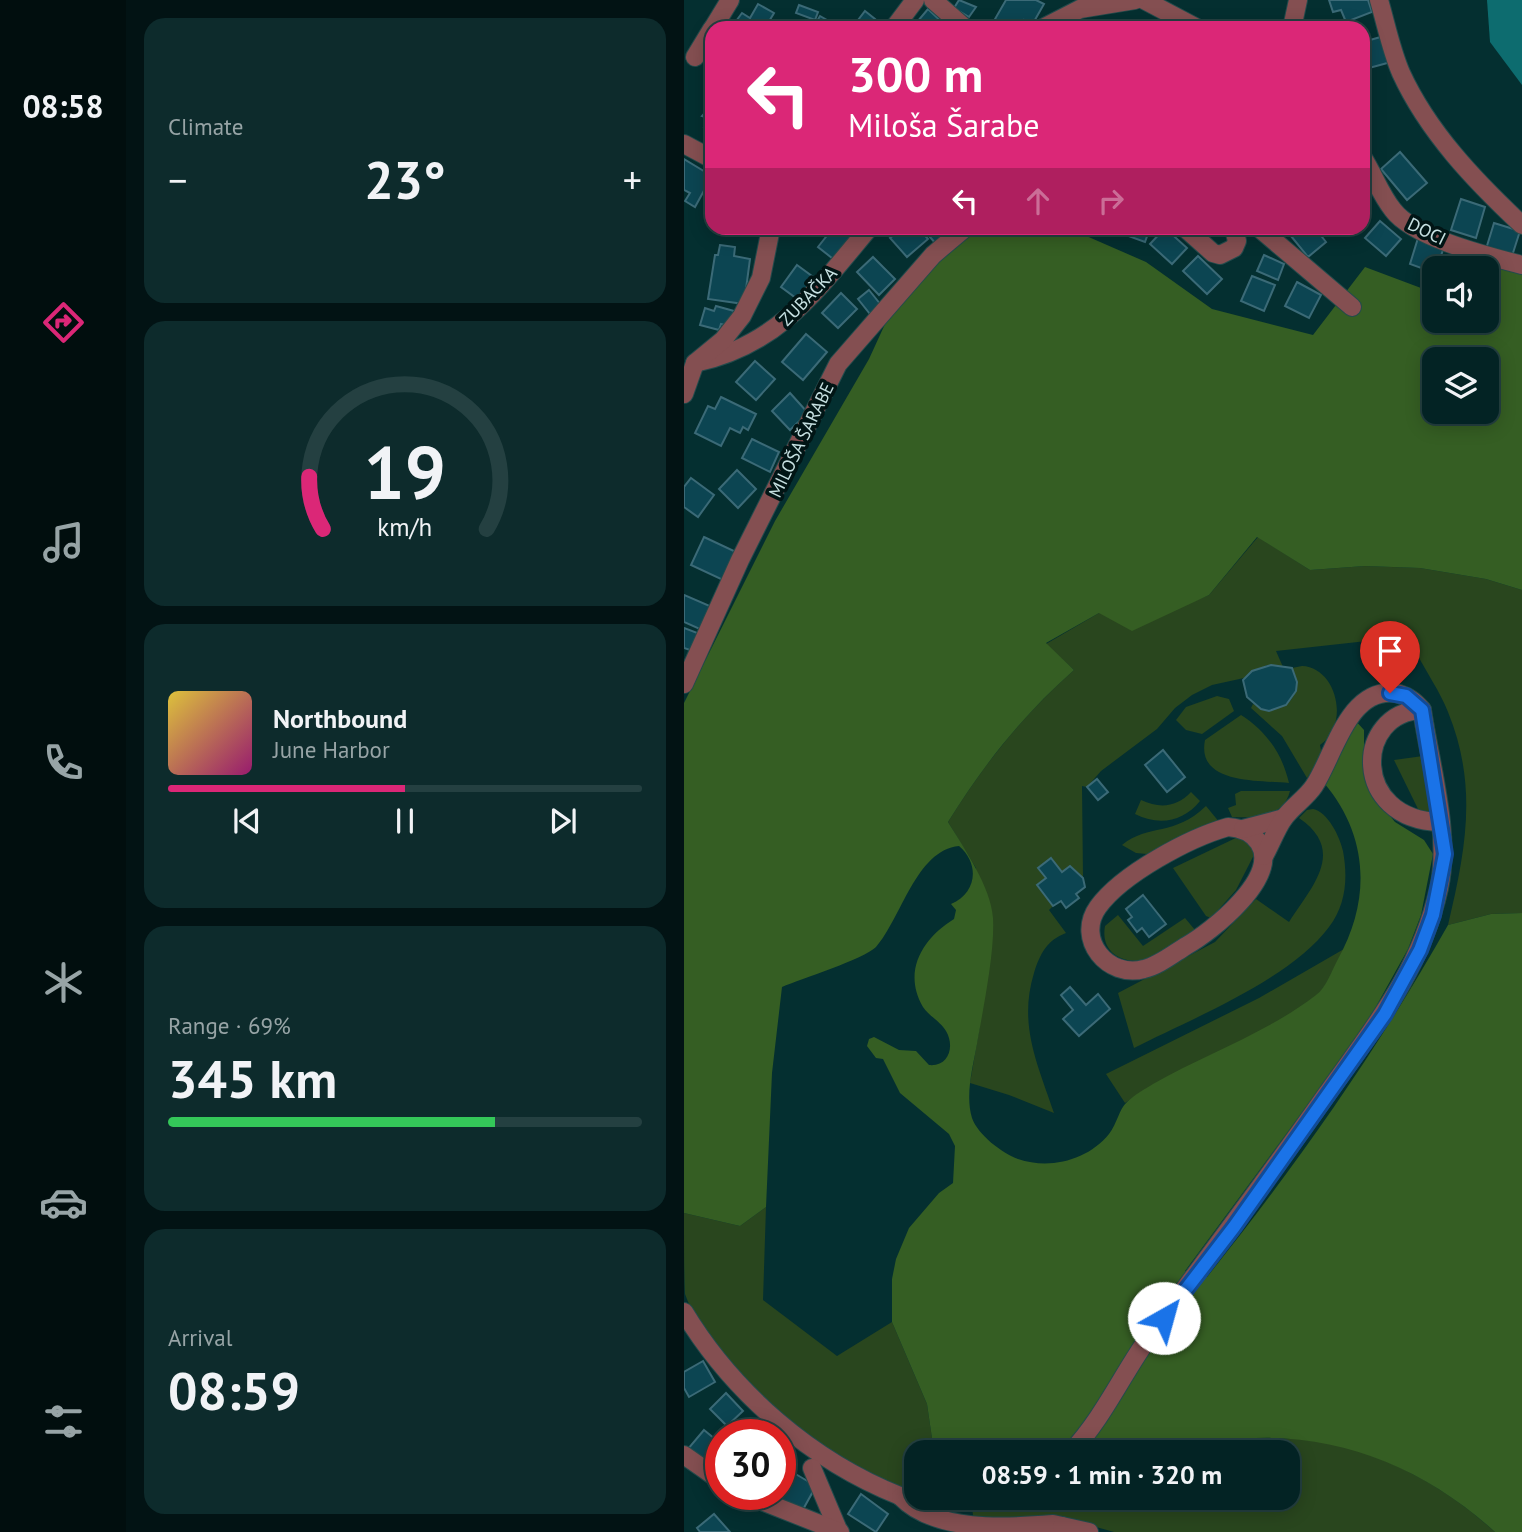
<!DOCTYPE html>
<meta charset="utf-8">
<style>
body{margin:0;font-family:"PT Sans",sans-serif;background:#0d2b2c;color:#f1f3f6;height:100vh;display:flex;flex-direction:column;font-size:26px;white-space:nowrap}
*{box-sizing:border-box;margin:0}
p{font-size:23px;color:#97a4a6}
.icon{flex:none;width:38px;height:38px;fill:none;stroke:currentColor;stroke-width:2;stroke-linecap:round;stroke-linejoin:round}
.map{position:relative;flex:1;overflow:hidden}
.panel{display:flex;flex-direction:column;gap:18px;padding:18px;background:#021314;width:558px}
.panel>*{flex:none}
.hud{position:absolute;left:21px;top:21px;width:665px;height:214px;border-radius:21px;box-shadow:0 4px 18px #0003,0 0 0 2px #244041;background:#db2777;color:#fff;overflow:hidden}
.fabs{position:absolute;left:738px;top:256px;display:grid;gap:14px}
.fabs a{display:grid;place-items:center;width:77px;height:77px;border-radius:14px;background:#032324;box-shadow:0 4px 18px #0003,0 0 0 2px #244041;font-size:35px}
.speed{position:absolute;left:21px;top:1419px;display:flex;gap:14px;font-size:35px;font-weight:700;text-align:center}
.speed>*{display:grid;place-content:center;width:91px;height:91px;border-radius:50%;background:#032324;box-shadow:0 4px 18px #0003,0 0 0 2px #244041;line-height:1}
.speed .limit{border:10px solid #d22;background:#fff;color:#111}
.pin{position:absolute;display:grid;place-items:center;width:60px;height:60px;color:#fff;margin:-72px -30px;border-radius:50% 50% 50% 0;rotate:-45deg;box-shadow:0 0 7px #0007}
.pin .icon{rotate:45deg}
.me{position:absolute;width:77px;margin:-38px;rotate:38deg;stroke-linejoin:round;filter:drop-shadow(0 0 5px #0008)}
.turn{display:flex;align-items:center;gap:24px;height:147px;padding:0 28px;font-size:32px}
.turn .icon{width:91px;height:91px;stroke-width:2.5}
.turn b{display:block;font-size:49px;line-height:60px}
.lanes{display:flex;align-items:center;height:66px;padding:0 28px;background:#0003;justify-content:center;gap:35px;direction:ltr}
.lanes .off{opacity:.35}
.big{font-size:52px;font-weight:600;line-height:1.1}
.panel .widget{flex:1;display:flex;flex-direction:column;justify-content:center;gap:10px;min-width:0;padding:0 24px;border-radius:21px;background:#0d2b2c}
.panel .dial{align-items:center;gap:0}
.dial svg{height:182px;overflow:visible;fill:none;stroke:#244041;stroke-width:7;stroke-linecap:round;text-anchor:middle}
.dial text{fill:#f1f3f6;stroke:none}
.song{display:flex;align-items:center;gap:21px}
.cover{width:84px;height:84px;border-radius:10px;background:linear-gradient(135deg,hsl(50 70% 55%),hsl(320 70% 35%))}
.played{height:7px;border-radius:4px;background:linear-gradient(90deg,#db2777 50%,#244041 50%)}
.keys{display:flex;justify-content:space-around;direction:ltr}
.heat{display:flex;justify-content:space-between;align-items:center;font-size:38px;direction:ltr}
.charge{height:10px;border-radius:5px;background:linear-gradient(90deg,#34c759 69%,#244041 0)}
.trip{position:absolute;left:220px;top:1440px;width:396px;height:70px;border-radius:21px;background:#032324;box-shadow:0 4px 18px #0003,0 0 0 2px #244041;font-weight:600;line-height:70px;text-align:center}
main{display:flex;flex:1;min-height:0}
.tab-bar{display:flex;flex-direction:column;width:126px;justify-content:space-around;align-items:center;background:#010e0e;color:#97a4a6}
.tab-bar .icon{width:49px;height:49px}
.tab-bar .active{color:#db2777}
.tab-bar b{font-size:32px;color:#f1f3f6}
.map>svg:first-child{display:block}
.green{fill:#29461e}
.forest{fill:#355e23;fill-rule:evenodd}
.water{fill:#0d6c6f}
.building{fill:#0c4552;stroke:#3b6a77;stroke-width:2}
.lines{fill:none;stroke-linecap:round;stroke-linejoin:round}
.minor-casing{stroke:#234b4c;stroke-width:20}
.minor{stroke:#844f51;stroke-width:18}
.route-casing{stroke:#114b97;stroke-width:18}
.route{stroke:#1a73e8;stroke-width:12}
.labels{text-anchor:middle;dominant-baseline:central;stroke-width:7;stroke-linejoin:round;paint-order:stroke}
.street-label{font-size:18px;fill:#c7e1e2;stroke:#011515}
</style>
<main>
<nav class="tab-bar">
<b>08:58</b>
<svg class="icon active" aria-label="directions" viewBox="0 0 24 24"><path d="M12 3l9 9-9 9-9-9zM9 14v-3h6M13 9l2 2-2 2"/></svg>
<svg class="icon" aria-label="music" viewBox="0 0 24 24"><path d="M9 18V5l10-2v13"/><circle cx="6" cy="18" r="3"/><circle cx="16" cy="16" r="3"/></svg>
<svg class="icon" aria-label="phone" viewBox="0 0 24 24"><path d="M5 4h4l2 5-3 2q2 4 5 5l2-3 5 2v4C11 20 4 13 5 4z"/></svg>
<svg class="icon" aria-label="climate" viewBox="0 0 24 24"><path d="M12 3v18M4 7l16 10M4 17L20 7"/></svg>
<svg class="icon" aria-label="car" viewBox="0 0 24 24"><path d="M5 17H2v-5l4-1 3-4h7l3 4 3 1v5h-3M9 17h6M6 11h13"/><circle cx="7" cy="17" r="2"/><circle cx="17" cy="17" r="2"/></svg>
<svg class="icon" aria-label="filters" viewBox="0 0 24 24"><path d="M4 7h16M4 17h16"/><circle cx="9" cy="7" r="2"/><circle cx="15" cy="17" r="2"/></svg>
</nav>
<section class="panel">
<div class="widget"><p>Climate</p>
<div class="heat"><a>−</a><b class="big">23°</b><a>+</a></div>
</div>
<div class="widget dial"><svg viewBox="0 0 100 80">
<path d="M14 69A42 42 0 1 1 86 69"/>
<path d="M14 69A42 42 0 0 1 8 46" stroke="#db2777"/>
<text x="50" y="56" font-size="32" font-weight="700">19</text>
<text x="50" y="72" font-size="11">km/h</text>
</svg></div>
<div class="widget">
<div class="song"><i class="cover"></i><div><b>Northbound</b><p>June Harbor</p></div></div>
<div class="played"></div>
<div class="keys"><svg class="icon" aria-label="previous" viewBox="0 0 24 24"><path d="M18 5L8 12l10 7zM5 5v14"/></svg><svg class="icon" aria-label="pause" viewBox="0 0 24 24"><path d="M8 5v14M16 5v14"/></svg><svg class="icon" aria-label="next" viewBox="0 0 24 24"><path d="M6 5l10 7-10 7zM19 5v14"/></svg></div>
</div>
<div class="widget"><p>Range · 69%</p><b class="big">345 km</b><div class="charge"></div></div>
<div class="widget"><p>Arrival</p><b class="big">08:59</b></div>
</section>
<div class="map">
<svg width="838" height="1532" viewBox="0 0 838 1532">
<rect width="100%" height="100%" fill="#042f30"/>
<g class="green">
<path d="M574 537 626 570 681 566 736 568 802 579 838 590V913L807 914 764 925C782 849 794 786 764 712 756 692 743 673 733 654L692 640 592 651 599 667 583 665 560 678 528 685 508 695 491 708 473 729 417 771 403 787 398 786 399 878 387 866 378 872 354 868 362 878 353 885 369 906 365 910 382 933C363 940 356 954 350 973 334 1025 354 1065 370 1113L325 1095 286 1083 296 1025 292 868 264 822C300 764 338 716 390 670L362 644 415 613 486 611 525 595Z"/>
<path d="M618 666C652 667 667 724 636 745L638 756 623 778 598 736 567 708 569 704C595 720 624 696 608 668Z"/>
<polygon points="533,696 545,699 550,711 518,734 502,730 492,720 502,707"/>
<path d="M557 715C582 731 598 753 605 783 576 780 512 785 521 740Z"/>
<polygon points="739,756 747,812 735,811 710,760"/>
<path d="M557 791H606C599 818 572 818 548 817L544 808 552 805 551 794Z"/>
<path d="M507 792 516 801C499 822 475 826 451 814L457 800C476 809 493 807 507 792Z"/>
<path d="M522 806 536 823 463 854 452 853 438 845C465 823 490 837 522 806Z"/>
<path d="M629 809C644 812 656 837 659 851 664 878 662 905 645 927 607 979 507 1019 450 1048L434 993 531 942 572 899 605 922C628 886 663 851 615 818L623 810Z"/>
<polygon points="558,835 573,849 552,890 527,918 522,916 489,868"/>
<path d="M434 915 459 946 501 918 511 930C499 938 487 949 474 956 449 968 415 958 421 926Z"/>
<path d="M660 949C652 962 645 985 633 995 577 1042 501 1062 441 1103L422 1074 575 998Z"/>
<path d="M82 1207 79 1300 153 1356 208 1322 243 1404 250 1452H233V1492C158 1474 27 1368 1 1294 0 1276 0 1234 0 1213L56 1226Z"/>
<path d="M564 1437C591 1439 620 1437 646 1443 709 1458 764 1489 811 1532H430L405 1525 290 1523 288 1507 325 1498H604V1452H490L518 1444Z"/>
</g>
<path class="forest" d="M296 228H384L462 262 528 309 629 335 681 267 737 288 751 283V320H803V268H791L838 261V590L802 579 736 568 681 566 626 570 573 537 525 595 448 631 415 613 362 643 390 670C339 715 300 764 264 822 280 848 307 887 309 918 311 952 299 1009 293 1044 289 1066 281 1095 288 1118 294 1135 318 1153 334 1159 366 1170 404 1160 425 1134 433 1124 435 1109 443 1102 450 1095 461 1089 469 1084 523 1053 583 1033 632 995 642 988 648 970 654 959 687 900 685 836 640 783L670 719 680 730V768L689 795 711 822 740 840 749 854 737 915 724 949 679 1030 501 1271 523 1277C612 1166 694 1049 764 925L807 914 838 913V1532H811C723 1451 607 1416 490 1452H250L243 1404 208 1322V1279L212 1259 225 1228 255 1193 269 1183 271 1146 265 1134 216 1093 199 1059 192 1058 183 1046 185 1039 190 1037 215 1050 232 1051 245 1065C265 1067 271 1046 262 1031 257 1022 245 1016 239 1007 218 971 239 938 270 919L272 910 267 904C293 893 296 864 275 846 232 850 217 919 192 947 180 959 117 979 98 987L88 1073 82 1207 56 1226 0 1213V703L91 521 185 359 207 311 259 255ZM751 359H803V411H751Z"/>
<polygon class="water" points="803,0 838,0 838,85 806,42"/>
<g class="building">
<polygon points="275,0 292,7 285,17 270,8"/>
<polygon points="322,0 352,0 360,4 348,25 340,20 335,28 327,28 311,19"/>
<polygon points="645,0 684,0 688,12 662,22 657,10 649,12"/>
<polygon points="74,4 90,13 81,28 47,28 58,13 66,18"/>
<polygon points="115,5 134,12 131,20 112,13"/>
<polygon points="244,9 264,28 228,28"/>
<polygon points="181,11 191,19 187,25 191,28 168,28"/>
<polygon points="136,16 157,28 129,28"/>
<polygon points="700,36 707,62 685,68 679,42"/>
<polygon points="28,105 28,131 20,127 24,118 18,116"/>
<polygon points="716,152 743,183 723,200 697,169"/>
<polygon points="0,159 28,176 11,207 1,201 6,193 0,190"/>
<polygon points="777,199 801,207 792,238 767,230"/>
<polygon points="696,221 717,239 702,256 681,238"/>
<polygon points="810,223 836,231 828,256 802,249"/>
<polygon points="149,228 154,228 170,240 153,262 134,247"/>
<polygon points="219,228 234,228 244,239 223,257 206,238"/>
<polygon points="238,228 264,228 268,233 253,245"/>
<polygon points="438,228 466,228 461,242 436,233"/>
<polygon points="481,228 503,248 488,264 466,244"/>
<polygon points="616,228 631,228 642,242 624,257 607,236"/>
<polygon points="734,238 760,247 751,273 726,264"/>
<polygon points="36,245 51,247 50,256 66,259 60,304 24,299 31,255 34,255"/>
<polygon points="580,255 600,264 594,280 573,271"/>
<polygon points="514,256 538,279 523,294 499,271"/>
<polygon points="189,257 211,279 195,295 173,272"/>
<polygon points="113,265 132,279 116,301 97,287"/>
<polygon points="568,276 591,285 580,311 557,301"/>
<polygon points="613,282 637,295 625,318 601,306"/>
<polygon points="185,290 197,305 186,314 174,299"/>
<polygon points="157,293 173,309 154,328 138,313"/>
<polygon points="32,306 50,311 45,326 37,324 35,330 16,325 21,308 30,311"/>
<polygon points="122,334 143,352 119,380 98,362"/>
<polygon points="71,361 91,379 72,400 52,382"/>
<polygon points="106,393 124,413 106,430 88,411"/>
<polygon points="37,397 72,414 64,430 59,427 56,433 46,428 37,446 11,433 24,406 31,409"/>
<polygon points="68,439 95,452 86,472 58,458"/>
<polygon points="53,470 72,489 54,508 35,489"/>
<polygon points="7,478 30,495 14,517 0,507 0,487"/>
<polygon points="20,537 52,552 39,580 7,565"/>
<polygon points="0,595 28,607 18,630 0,622"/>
<polygon points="0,628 16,634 9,651 0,648"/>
<polygon points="587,665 608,668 613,682 612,691 602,705 585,711 577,709 563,697 559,680 568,671"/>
<polygon points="479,750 501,777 483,792 461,765"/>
<polygon points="413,779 424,792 414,800 403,787"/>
<polygon points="367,858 378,872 386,866 399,878 401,887 392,894 395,898 382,908 377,901 369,906 353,885 362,878 354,868"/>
<polygon points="459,895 482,924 465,937 458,928 453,932 444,920 448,917 442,909"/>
<polygon points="386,987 402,1005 414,994 426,1009 395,1036 379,1019 389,1010 377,995"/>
<polygon points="19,1361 31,1382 5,1397 0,1388 0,1372"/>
<polygon points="42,1393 59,1411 43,1426 26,1409"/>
<polygon points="79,1423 94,1435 69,1435"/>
<polygon points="20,1430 37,1444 37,1454 26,1468 3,1450"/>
<polygon points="96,1437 109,1447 96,1463"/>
<polygon points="103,1469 132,1486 117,1513 93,1499 100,1487 96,1481"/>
<polygon points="177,1494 204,1514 192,1532 164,1514"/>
<polygon points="30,1514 46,1532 16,1532 13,1528"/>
</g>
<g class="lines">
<g class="minor-casing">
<g id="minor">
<polyline points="249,0 281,28"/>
<polyline points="460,0 513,28"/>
<path d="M695 0C702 24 707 50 717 73 744 132 791 181 838 225"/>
<polyline points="29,28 46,0"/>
<polyline points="210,28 231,0"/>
<polyline points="359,28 396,9 451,0"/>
<polyline points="608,28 614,0"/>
<polyline points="11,57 28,29"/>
<polyline points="0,144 28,159"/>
<path d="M679 158C690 175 696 194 709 210 730 238 804 256 838 265"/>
<polyline points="501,228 529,253 536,255 550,248 553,241 550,229 546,228"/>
<polyline points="575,228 668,307"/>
<path d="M11 363C94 346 134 289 185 228"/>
<polyline points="0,394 11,363 39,340 58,316 77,278 87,228"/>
<polyline points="0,684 56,560 154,364 249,255 281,228"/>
<path d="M738 710C670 712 667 820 756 822"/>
<path d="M544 827C557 828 568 832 575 843 597 877 527 932 502 946 489 954 474 966 460 969 424 979 391 939 414 907 438 874 505 838 544 827Z"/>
<polyline points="559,829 600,818"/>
<path d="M0 1312C49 1393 128 1461 216 1496 241 1506 275 1504 300 1498"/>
<path d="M387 1452C421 1416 440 1370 470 1330 528 1252 586 1175 642 1095 690 1027 736 972 755 888 767 834 746 764 738 710 731 701 722 695 711 693 664 687 650 756 630 786 622 798 609 806 600 818 592 829 587 844 580 856"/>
<polyline points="0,1455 37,1481"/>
<polyline points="128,1468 155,1532"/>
<polyline points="60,1494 156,1532"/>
<path d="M217 1497C251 1532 321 1528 369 1524L378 1526 382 1532"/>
<polyline points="378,1526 405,1532"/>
</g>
</g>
<use href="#minor" class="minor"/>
</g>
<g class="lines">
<g class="route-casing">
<polyline id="route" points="480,1318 550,1227 701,1014 736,950 749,915 761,854 738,710 722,696 706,693"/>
</g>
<use href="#route" class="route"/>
</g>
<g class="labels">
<g class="street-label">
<text transform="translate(743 231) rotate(26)">DOCI</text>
<text transform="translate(124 296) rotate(-46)">ZUBAČKA</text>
<text transform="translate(117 440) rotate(-64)">MILOŠA ŠARABE</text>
</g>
</g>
</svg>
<div class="fabs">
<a><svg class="icon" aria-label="sound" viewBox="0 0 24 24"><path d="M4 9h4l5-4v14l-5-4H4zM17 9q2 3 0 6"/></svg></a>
<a><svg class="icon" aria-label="layers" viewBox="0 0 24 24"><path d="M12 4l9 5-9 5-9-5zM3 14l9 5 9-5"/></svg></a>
</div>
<div class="speed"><div class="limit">30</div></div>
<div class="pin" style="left:706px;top:693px;background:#d93025"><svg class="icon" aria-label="arrive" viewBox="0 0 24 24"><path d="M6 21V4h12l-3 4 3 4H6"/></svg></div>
<svg class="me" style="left:480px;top:1318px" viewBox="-20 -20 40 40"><circle r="19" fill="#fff"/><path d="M0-13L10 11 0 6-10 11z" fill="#1a73e8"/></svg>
<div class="trip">08:59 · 1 min · 320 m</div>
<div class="hud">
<div class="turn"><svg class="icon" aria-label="left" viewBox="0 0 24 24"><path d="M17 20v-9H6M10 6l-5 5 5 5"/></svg><div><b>300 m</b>Miloša Šarabe</div></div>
<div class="lanes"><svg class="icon" aria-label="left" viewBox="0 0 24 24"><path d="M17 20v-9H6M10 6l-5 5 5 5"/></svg><svg class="icon off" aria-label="ahead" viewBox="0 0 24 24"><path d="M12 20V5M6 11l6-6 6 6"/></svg><svg class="icon off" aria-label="right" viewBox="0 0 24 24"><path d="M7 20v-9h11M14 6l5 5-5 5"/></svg></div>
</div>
</div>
</main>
